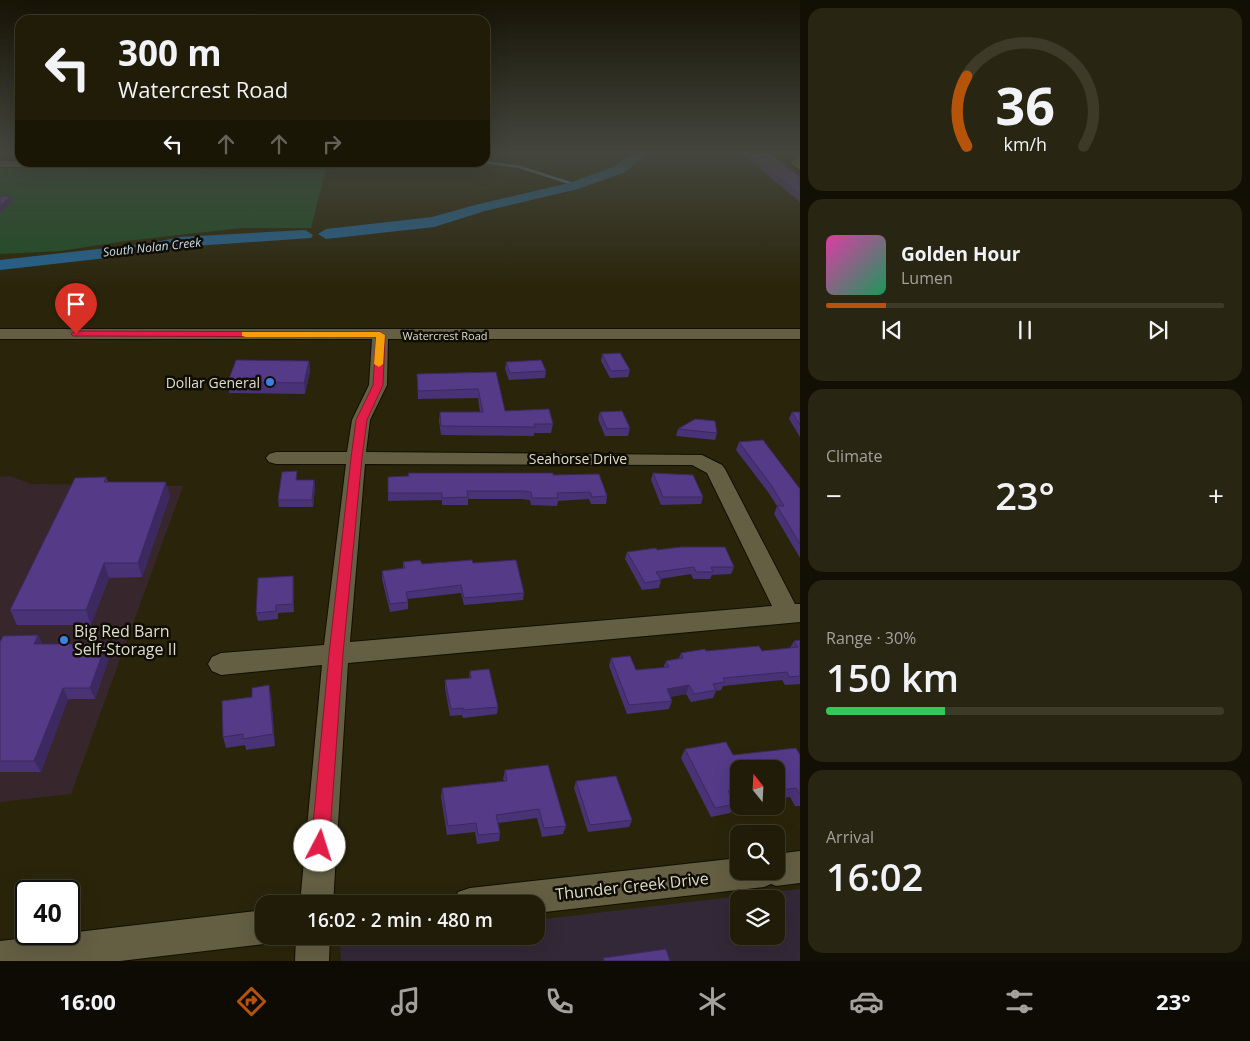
<!DOCTYPE html>
<meta charset="utf-8">
<style>
body{margin:0;font-family:"Open Sans",sans-serif;background:#282512;color:#f1f3f6;height:100vh;display:flex;flex-direction:column;font-size:19px;white-space:nowrap}
*{box-sizing:border-box;margin:0}
p{font-size:16px;color:#a2a19c}
.icon{flex:none;width:28px;height:28px;fill:none;stroke:currentColor;stroke-width:2;stroke-linecap:round;stroke-linejoin:round}
.map{position:relative;flex:1;overflow:hidden}
.details{display:flex;flex-direction:column;gap:8px;padding:8px;background:#120f04;width:450px}
.details>*{flex:none}
.banner{position:absolute;left:15px;top:15px;width:475px;height:152px;border-radius:15px;box-shadow:0 5px 20px #0002,0 0 0 1px #3d3a29;background:#201c08;color:#f1f3f6;overflow:hidden}
.needle{width:32px;rotate:342deg}
.fabs{position:absolute;left:730px;top:760px;display:grid;gap:10px}
.fabs a{display:grid;place-items:center;width:55px;height:55px;border-radius:10px;background:#201c08;box-shadow:0 5px 20px #0002,0 0 0 1px #3d3a29;font-size:25px}
.speed{position:absolute;left:15px;top:880px;display:flex;gap:10px;font-size:25px;font-weight:700;text-align:center}
.speed>*{display:grid;place-content:center;width:65px;height:65px;border-radius:50%;background:#201c08;box-shadow:0 5px 20px #0002,0 0 0 1px #3d3a29;line-height:1}
.speed .limit{border:2px solid #111;border-radius:8px;background:#fff;color:#111}
.pin{position:absolute;display:grid;place-items:center;width:42px;height:42px;color:#fff;margin:-51px -21px;border-radius:50% 50% 50% 0;rotate:-45deg;box-shadow:0 0 5px #0007}
.pin .icon{rotate:45deg}
.me{position:absolute;width:55px;margin:-28px;rotate:5deg;stroke-linejoin:round;filter:drop-shadow(0 0 4px #0008)}
.turn{display:flex;align-items:center;gap:18px;height:105px;padding:0 20px;font-size:22px}
.turn .icon{width:65px;height:65px;stroke-width:2.5}
.turn b{display:block;font-size:35px;line-height:42px}
.lanes{display:flex;align-items:center;height:48px;padding:0 20px;background:#0003;justify-content:center;gap:25px;direction:ltr}
.lanes .off{opacity:.35}
.big{font-size:38px;font-weight:600;line-height:1.1}
.details .card{flex:1;display:flex;flex-direction:column;justify-content:center;gap:8px;min-width:0;padding:0 18px;border-radius:15px;background:#282512}
.details .dial{align-items:center;gap:0}
.dial svg{height:130px;overflow:visible;fill:none;stroke:#3d3a29;stroke-width:7;stroke-linecap:round;text-anchor:middle}
.dial text{fill:#f1f3f6;stroke:none}
.song{display:flex;align-items:center;gap:15px}
.cover{width:60px;height:60px;border-radius:8px;background:linear-gradient(135deg,hsl(320 70% 55%),hsl(150 70% 35%))}
.played{height:5px;border-radius:2px;background:linear-gradient(90deg,#b45309 15%,#3d3a29 15%)}
.keys{display:flex;justify-content:space-around;direction:ltr}
.heat{display:flex;justify-content:space-between;align-items:center;font-size:28px;direction:ltr}
.charge{height:8px;border-radius:4px;background:linear-gradient(90deg,#34c759 30%,#3d3a29 0)}
.trip{position:absolute;left:255px;top:895px;width:290px;height:50px;border-radius:15px;background:#201c08;box-shadow:0 5px 20px #0002,0 0 0 1px #3d3a29;font-weight:600;line-height:50px;text-align:center}
.tabs{display:flex;height:80px;justify-content:space-around;align-items:center;background:#0d0b03;color:#a2a19c}
.tabs .icon{width:35px;height:35px}
.tabs .active{color:#b45309}
.tabs b{font-size:22px;color:#f1f3f6}
main{display:flex;flex:1;min-height:0}
.map>svg:first-child{display:block}
.commercial{fill:#38262d}
.education{fill:#322837;fill-rule:evenodd}
.green{fill:#1e4e25}
.lines{fill:none;stroke-linecap:round;stroke-linejoin:round}
.stream{stroke:#5b87a4;stroke-width:2.5}
.river{fill:#236393;fill-rule:evenodd}
.minor-casing{stroke:#130e00;stroke-width:2}
.minor{fill:#645f43;fill-rule:evenodd}
.wall{fill:#493275}
.shaded-wall{fill:#3c295f}
.building{fill:#553a88;stroke:#3c295f}
.route{fill:#e11d48;stroke:#92132f}
.slow{fill:#f59e0b}
.shop-dot{fill:#3f7fe0;stroke:#100e04;stroke-width:2}
.labels{text-anchor:middle;dominant-baseline:central;stroke-width:5;stroke-linejoin:round;paint-order:stroke}
.far-street-label{font-size:11px;fill:#dfdccd;stroke:#100e04}
.far-water-label{font-size:12px;font-style:italic;fill:#caddee;stroke:#100e04}
.poi-label{font-size:14px;fill:#dfdccd;stroke:#100e04;text-anchor:end}
.street-label{font-size:14px;fill:#dfdccd;stroke:#100e04}
.near-poi-label{font-size:16px;fill:#dfdccd;stroke:#100e04;text-anchor:start}
.near-street-label{font-size:16px;fill:#dfdccd;stroke:#100e04}
</style>
<main>
<div class="map">
<svg width="800" height="961" viewBox="0 0 800 961">
<rect width="100%" height="100%" fill="#2a250a"/>
<polygon class="commercial" points="10,476 32,484 183,486 71,794 0,802 0,477"/>
<path class="education" d="M800 889V961H341L340 943 398 936H536V920ZM739 899H776V936H739Z"/>
<polygon class="green" points="0,165 326,167 326,169 311,228 241,228 126,241 60,251 0,254"/>
<g class="lines">
<g class="stream">
<polyline points="356,162 466,162"/>
<polyline points="485,162 520,167 576,185"/>
</g>
<g class="river">
<polygon points="634,153 649,153 623,173 578,189 485,211 434,227 326,239 318,234 326,229 432,217 475,205 569,183 613,167"/>
<polygon points="305,230 313,235 311,238 180,247 151,253 0,270 0,260 151,243 180,237"/>
</g>
<g class="minor-casing">
<g id="minor">
<polygon points="800,154 800,170 790,163"/>
<polygon points="0,161 338,162 338,165 333,168 0,167"/>
<path d="M0 329H800V339H388L387 385 370 420 366 452 702 455 722 465 725 469 795 604H800V622L348 663 333 904H300L322 665 221 675 212 671 208 664 212 657 221 653 324 645 346 464H276L269 462 266 458 269 454 276 452H347L352 420 369 385 372 339H0ZM365 464 692 465 707 473 772 606 350 642Z"/>
<polygon points="800,851 800,883 776,886 771,884 764,887 536,913 536,904 454,904 458,892 470,888 739,858 739,871 776,871 776,854"/>
<polygon points="264,910 264,936 277,936 264,944 120,961 0,961 0,941"/>
<polygon points="296,936 330,936 329,961 295,961"/>
</g>
</g>
<use href="#minor" class="minor"/>
</g>
<g class="wall">
<polygon points="741,153 770,153 800,177 800,202"/>
<polygon points="602,354 630,370 628,377 610,378 601,361"/>
<polygon points="309,361 310,371 305,394 229,393 228,382"/>
<polygon points="506,362 546,371 545,378 509,380 505,369"/>
<polygon points="496,372 505,411 553,424 551,433 534,433 534,436 441,435 439,421 440,412 480,412 478,398 418,399 417,374"/>
<polygon points="600,412 630,428 628,436 605,436 598,419"/>
<polygon points="792,412 800,412 800,437 789,419"/>
<polygon points="678,429 717,433 715,440 676,436"/>
<polygon points="739,442 800,489 800,558 774,514 777,506 768,492 736,450"/>
<polygon points="653,473 703,497 701,504 661,505 651,480"/>
<polygon points="553,475 607,496 606,504 591,504 589,499 558,501 557,506 531,505 530,500 522,499 468,499 468,505 442,505 442,500 388,501 388,477"/>
<polygon points="106,477 108,482 170,496 142,577 109,578 91,625 17,625 10,610"/>
<polygon points="298,479 298,480 314,480 315,487 313,507 279,507 278,500"/>
<polygon points="657,550 734,567 731,574 712,575 710,579 693,579 691,574 660,579 661,580 659,588 642,590 625,559 627,552"/>
<polygon points="403,562 422,564 473,563 524,593 523,600 464,605 461,593 408,599 408,609 390,612 382,579 382,571 403,568"/>
<polygon points="293,576 294,583 294,612 278,613 278,619 258,621 256,613"/>
<polygon points="38,635 42,644 110,655 95,699 68,699 41,772 0,772 0,642"/>
<polygon points="800,640 800,684 785,685 782,680 723,686 721,690 716,691 713,698 691,702 686,694 670,697 672,701 669,709 627,714 609,666 611,658 636,670 663,668 666,661 679,658 681,653 706,651 762,651 790,648 794,641"/>
<polygon points="470,671 498,707 497,714 463,718 462,715 450,716 445,688 445,680 469,678"/>
<polygon points="271,696 275,746 246,750 245,745 226,748 223,737"/>
<polygon points="685,749 733,755 800,755 800,806 795,806 790,797 776,799 776,769 739,769 739,797 732,798 735,804 730,813 711,817 681,758"/>
<polygon points="505,770 566,826 563,834 542,837 537,818 498,823 500,833 499,841 477,844 475,832 447,835 441,797 442,788 504,781 503,779"/>
<polygon points="576,781 632,820 629,827 588,832 574,788"/>
</g>
<g class="shaded-wall">
<polygon points="11,196 13,202 0,213 0,206"/>
<polygon points="309,361 310,371 305,394 304,383"/>
<polygon points="314,480 315,487 313,507 312,500"/>
<polygon points="166,482 170,496 142,577 138,563"/>
<polygon points="104,563 109,578 91,625 86,610"/>
<polygon points="293,576 294,583 294,612 293,604"/>
<polygon points="38,635 43,646 34,644"/>
<polygon points="106,644 110,655 95,699 90,688"/>
<polygon points="269,685 271,696 275,746 273,734"/>
<polygon points="689,685 686,694 664,698 667,689"/>
<polygon points="63,688 68,699 41,772 34,761"/>
</g>
<g class="building">
<polygon points="748,153 770,153 800,177 800,195"/>
<polygon points="0,196 11,196 0,206"/>
<polygon points="620,353 630,370 611,371 602,354"/>
<polygon points="236,360 309,361 304,383 228,382"/>
<polygon points="541,360 546,371 510,373 506,362"/>
<polygon points="496,372 505,411 549,409 553,424 534,424 535,427 441,426 440,412 483,412 478,389 418,391 417,374"/>
<polygon points="622,411 630,428 607,429 600,412"/>
<polygon points="792,412 800,412 800,425"/>
<polygon points="695,419 715,421 717,433 678,429"/>
<polygon points="763,440 800,489 800,544 777,506 784,506 771,485 739,442"/>
<polygon points="297,471 296,480 314,480 312,500 278,500 282,472"/>
<polygon points="408,473 553,473 553,475 599,474 607,496 592,497 590,492 557,493 558,498 532,498 531,492 523,491 467,491 468,497 442,498 442,493 388,493 388,477 409,476"/>
<polygon points="653,473 693,475 703,497 663,497"/>
<polygon points="106,477 104,482 166,482 138,563 104,563 86,610 10,610 75,478"/>
<polygon points="681,547 725,547 734,567 711,567 713,572 696,572 694,567 656,572 661,580 645,583 627,552 656,548 657,550"/>
<polygon points="420,560 422,564 472,560 473,563 516,560 524,593 464,598 461,585 406,592 408,602 390,604 382,571 405,568 403,562"/>
<polygon points="293,576 293,604 276,605 276,611 256,613 258,578"/>
<polygon points="38,635 34,644 106,644 90,688 63,688 34,761 0,761 0,642 3,636"/>
<polygon points="800,640 800,676 789,677 787,672 723,678 725,682 713,684 716,690 694,694 689,685 667,689 672,701 629,705 611,658 630,656 636,670 669,667 666,661 683,658 681,653 705,649 706,651 759,646 762,651 798,647 794,641"/>
<polygon points="489,669 498,707 463,710 463,708 451,709 445,680 471,678 470,671"/>
<polygon points="269,685 273,734 243,739 243,734 223,737 222,701 252,697 252,688"/>
<polygon points="726,742 733,755 796,748 800,755 800,795 796,788 776,791 776,769 739,769 739,789 728,791 735,804 715,808 685,749"/>
<polygon points="548,765 566,826 544,828 539,809 496,815 500,833 478,835 476,823 448,826 442,788 507,781 505,770"/>
<polygon points="616,776 632,820 590,825 576,781"/>
<polygon points="666,949 670,961 604,961 603,958"/>
</g>
<linearGradient id="sky" x2="0" y2="1"><stop stop-color="#171406"/><stop offset="0.53" stop-color="#44463e"/><stop offset="1" stop-color="#44463e" stop-opacity="0"/></linearGradient>
<rect width="800" height="287" fill="url(#sky)"/>
<polygon class="route" points="76,331 380,332 385,335 383,385 367,420 362,458 343,654 329,846 327,852 320,855 314,852 311,846 329,654 351,458 356,420 373,385 376,337 73,336 71,334"/>
<polygon class="slow" points="242,332 380,332 385,335 383,364 379,367 374,364 376,337 246,337 242,336"/>
<g class="shop-dot">
<circle cx="270" cy="382" r="5"/>
<circle cx="64" cy="640" r="5"/>
</g>
<g class="labels">
<g class="far-street-label">
<text x="445" y="335">Watercrest Road</text>
</g>
<g class="far-water-label">
<text transform="translate(152 247) rotate(-6)">South Nolan Creek</text>
</g>
<g class="poi-label">
<text x="260" y="382">Dollar General</text>
</g>
<g class="street-label">
<text x="578" y="458">Seahorse Drive</text>
</g>
<g class="near-poi-label">
<text x="74" y="631">Big Red Barn<tspan x="74" dy="18">Self-Storage II</tspan></text>
</g>
<g class="near-street-label">
<text transform="translate(632 886) rotate(-6)">Thunder Creek Drive</text>
</g>
</g>
</svg>
<div class="fabs">
<a><svg class="needle" viewBox="-14 -14 28 28"><path d="M0-13l5 13h-10z" fill="#e53935"/><path d="M0 13l5-13h-10z" fill="#a2a19c"/></svg></a>
<a><svg class="icon" aria-label="search" viewBox="0 0 24 24"><circle cx="10" cy="10" r="6"/><path d="M15 15l6 6"/></svg></a>
<a><svg class="icon" aria-label="layers" viewBox="0 0 24 24"><path d="M12 4l9 5-9 5-9-5zM3 14l9 5 9-5"/></svg></a>
</div>
<div class="speed"><div class="limit">40</div></div>
<div class="pin" style="left:76px;top:334px;background:#d93025"><svg class="icon" aria-label="arrive" viewBox="0 0 24 24"><path d="M6 21V4h12l-3 4 3 4H6"/></svg></div>
<svg class="me" style="left:320px;top:846px" viewBox="-20 -20 40 40"><circle r="19" fill="#fff"/><path d="M0-13L10 11 0 6-10 11z" fill="#e11d48"/></svg>
<div class="trip">16:02 · 2 min · 480 m</div>
<div class="banner">
<div class="turn"><svg class="icon" aria-label="left" viewBox="0 0 24 24"><path d="M17 20v-9H6M10 6l-5 5 5 5"/></svg><div><b>300 m</b>Watercrest Road</div></div>
<div class="lanes"><svg class="icon" aria-label="left" viewBox="0 0 24 24"><path d="M17 20v-9H6M10 6l-5 5 5 5"/></svg><svg class="icon off" aria-label="ahead" viewBox="0 0 24 24"><path d="M12 20V5M6 11l6-6 6 6"/></svg><svg class="icon off" aria-label="ahead" viewBox="0 0 24 24"><path d="M12 20V5M6 11l6-6 6 6"/></svg><svg class="icon off" aria-label="right" viewBox="0 0 24 24"><path d="M7 20v-9h11M14 6l5 5-5 5"/></svg></div>
</div>
</div>
<section class="details">
<div class="card dial"><svg viewBox="0 0 100 80">
<path d="M14 69A42 42 0 1 1 86 69"/>
<path d="M14 69A42 42 0 0 1 14 26" stroke="#b45309"/>
<text x="50" y="56" font-size="32" font-weight="700">36</text>
<text x="50" y="72" font-size="11">km/h</text>
</svg></div>
<div class="card">
<div class="song"><i class="cover"></i><div><b>Golden Hour</b><p>Lumen</p></div></div>
<div class="played"></div>
<div class="keys"><svg class="icon" aria-label="previous" viewBox="0 0 24 24"><path d="M18 5L8 12l10 7zM5 5v14"/></svg><svg class="icon" aria-label="pause" viewBox="0 0 24 24"><path d="M8 5v14M16 5v14"/></svg><svg class="icon" aria-label="next" viewBox="0 0 24 24"><path d="M6 5l10 7-10 7zM19 5v14"/></svg></div>
</div>
<div class="card"><p>Climate</p>
<div class="heat"><a>−</a><b class="big">23°</b><a>+</a></div>
</div>
<div class="card"><p>Range · 30%</p><b class="big">150 km</b><div class="charge"></div></div>
<div class="card"><p>Arrival</p><b class="big">16:02</b></div>
</section>
</main>
<nav class="tabs">
<b>16:00</b>
<svg class="icon active" aria-label="directions" viewBox="0 0 24 24"><path d="M12 3l9 9-9 9-9-9zM9 14v-3h6M13 9l2 2-2 2"/></svg>
<svg class="icon" aria-label="music" viewBox="0 0 24 24"><path d="M9 18V5l10-2v13"/><circle cx="6" cy="18" r="3"/><circle cx="16" cy="16" r="3"/></svg>
<svg class="icon" aria-label="phone" viewBox="0 0 24 24"><path d="M5 4h4l2 5-3 2q2 4 5 5l2-3 5 2v4C11 20 4 13 5 4z"/></svg>
<svg class="icon" aria-label="climate" viewBox="0 0 24 24"><path d="M12 3v18M4 7l16 10M4 17L20 7"/></svg>
<svg class="icon" aria-label="car" viewBox="0 0 24 24"><path d="M5 17H2v-5l4-1 3-4h7l3 4 3 1v5h-3M9 17h6M6 11h13"/><circle cx="7" cy="17" r="2"/><circle cx="17" cy="17" r="2"/></svg>
<svg class="icon" aria-label="filters" viewBox="0 0 24 24"><path d="M4 7h16M4 17h16"/><circle cx="9" cy="7" r="2"/><circle cx="15" cy="17" r="2"/></svg>
<b>23°</b>
</nav>
